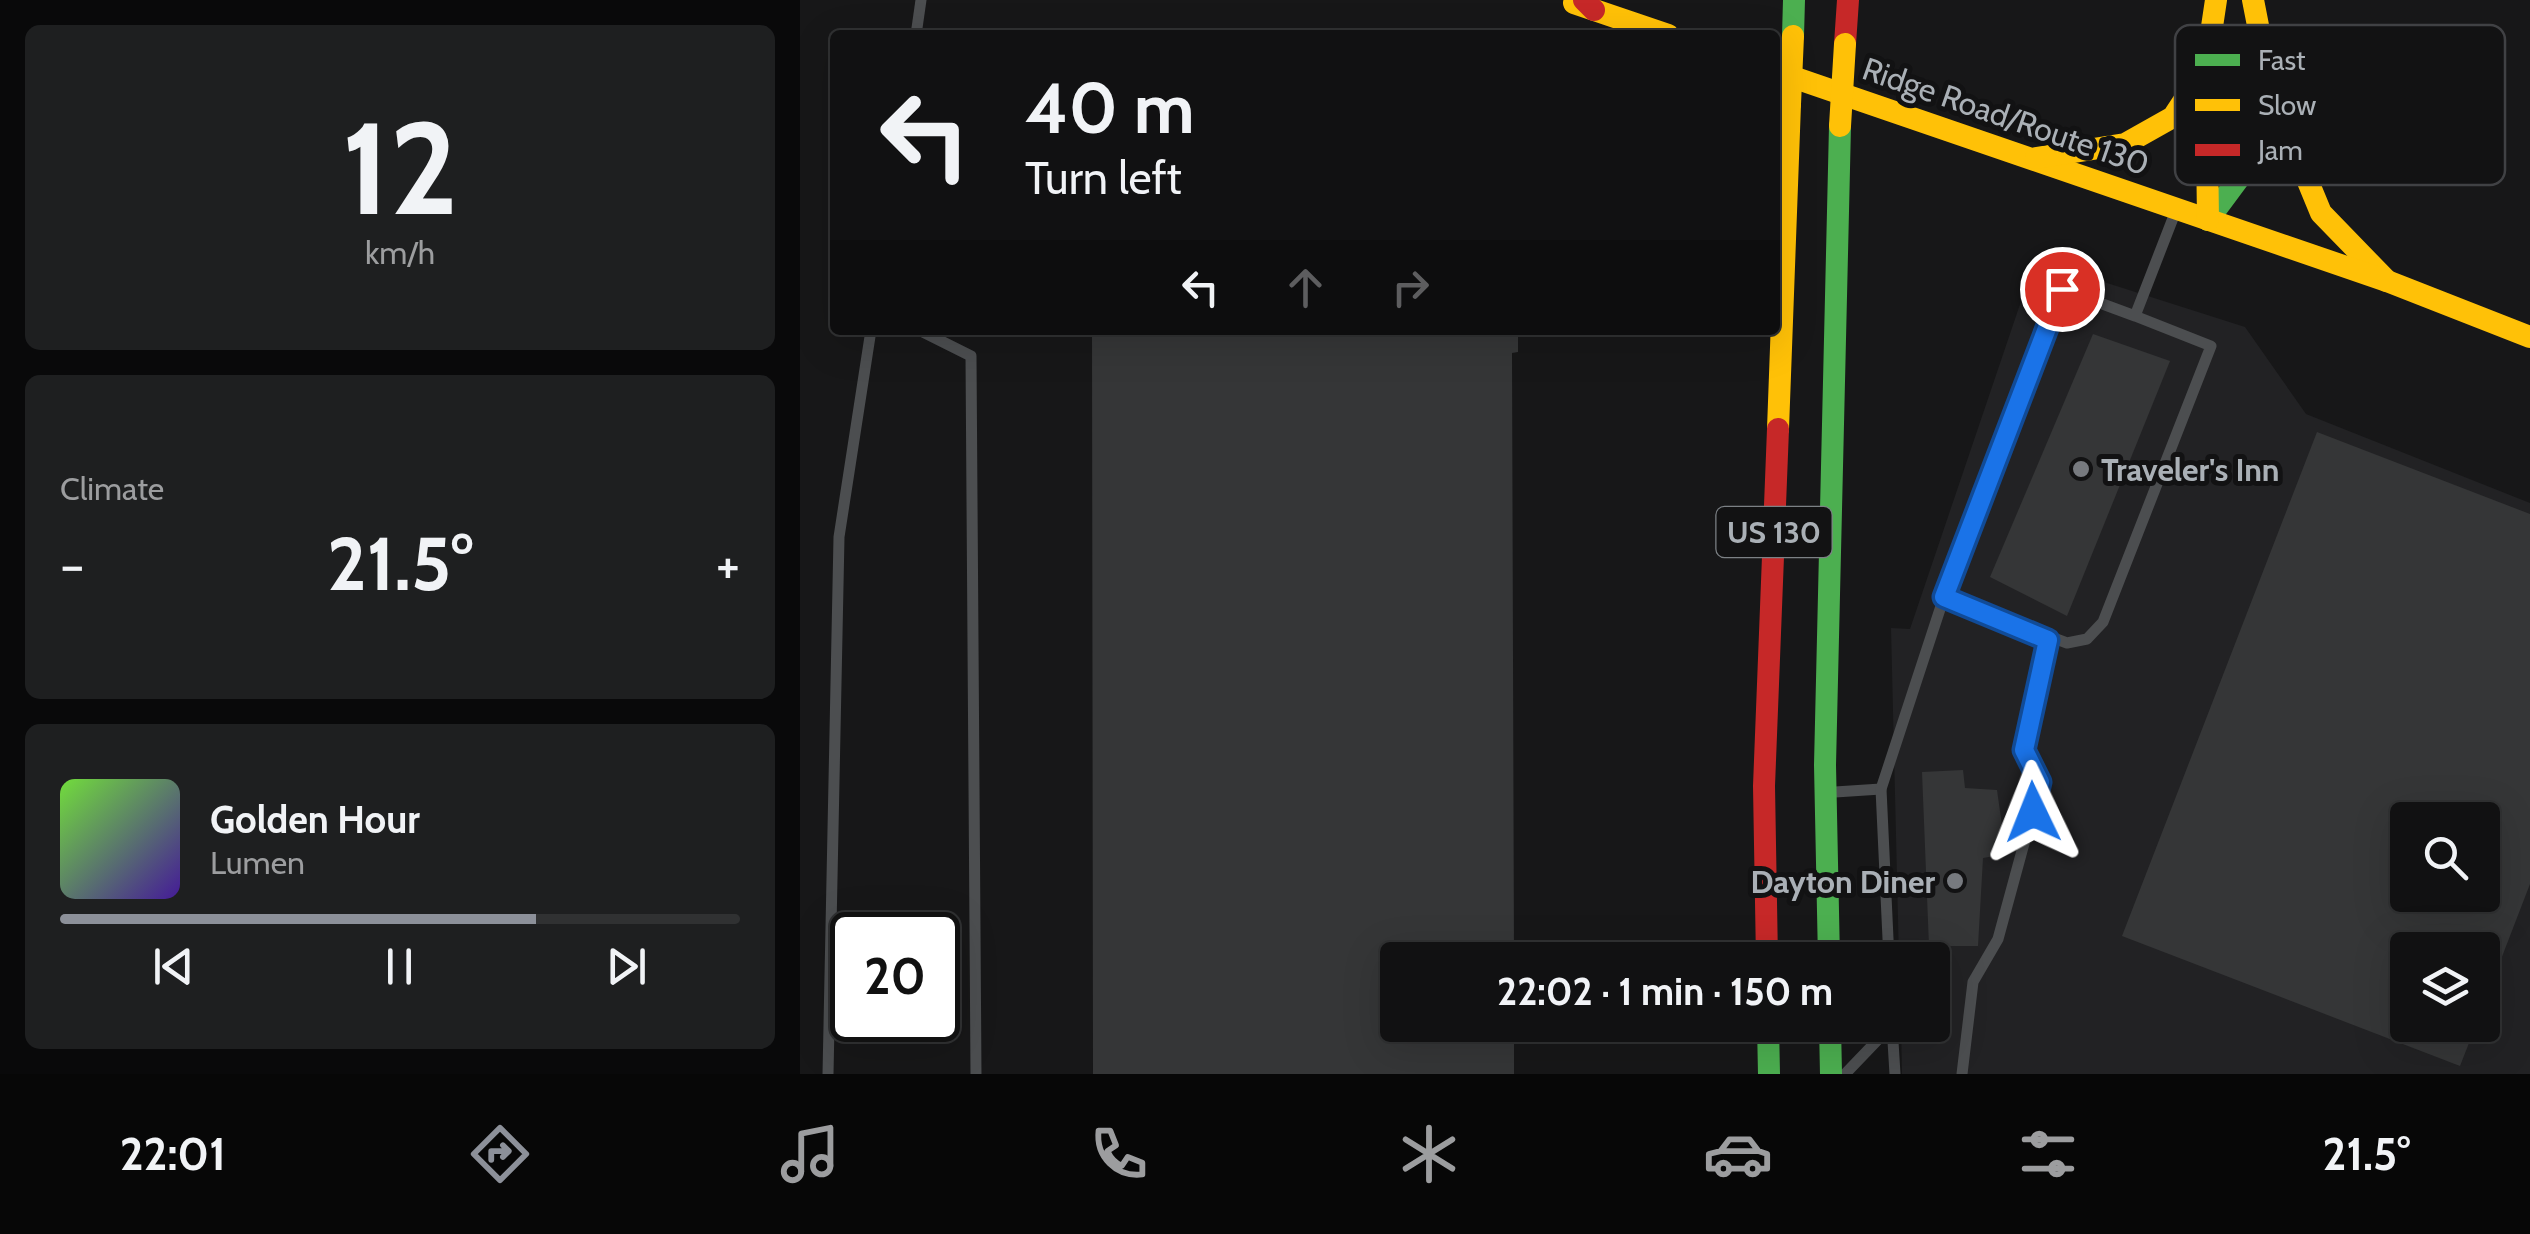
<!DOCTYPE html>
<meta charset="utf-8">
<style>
body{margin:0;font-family:Cabin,sans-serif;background:#1e1f20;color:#f1f3f6;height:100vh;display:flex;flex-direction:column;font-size:38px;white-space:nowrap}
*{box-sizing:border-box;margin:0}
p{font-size:32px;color:#9c9d9f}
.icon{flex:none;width:55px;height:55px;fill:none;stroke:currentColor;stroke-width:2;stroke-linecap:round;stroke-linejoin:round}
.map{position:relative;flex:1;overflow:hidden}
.side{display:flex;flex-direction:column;gap:25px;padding:25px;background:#09090a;width:800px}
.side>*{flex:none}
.top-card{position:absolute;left:30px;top:30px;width:950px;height:305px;border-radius:10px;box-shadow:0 10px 40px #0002,0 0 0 2px #303132;background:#111112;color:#f1f3f6;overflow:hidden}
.tools{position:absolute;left:1590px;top:802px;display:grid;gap:20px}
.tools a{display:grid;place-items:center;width:110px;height:110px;border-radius:10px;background:#111112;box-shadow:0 10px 40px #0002,0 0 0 2px #303132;font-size:50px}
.speed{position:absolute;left:30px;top:912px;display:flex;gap:20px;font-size:50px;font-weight:700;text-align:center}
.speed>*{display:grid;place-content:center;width:130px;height:130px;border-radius:50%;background:#111112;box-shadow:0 10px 40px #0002,0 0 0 2px #303132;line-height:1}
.speed .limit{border:5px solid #111;border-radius:15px;background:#fff;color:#111}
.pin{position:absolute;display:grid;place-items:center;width:85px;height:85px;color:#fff;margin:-42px;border:5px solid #fff;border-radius:50%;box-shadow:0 2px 10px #0007}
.me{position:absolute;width:110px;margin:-55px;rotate:358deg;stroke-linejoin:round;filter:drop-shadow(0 0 8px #0008)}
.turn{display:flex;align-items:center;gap:35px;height:210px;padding:0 30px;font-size:45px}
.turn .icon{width:130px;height:130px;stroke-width:2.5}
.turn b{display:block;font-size:70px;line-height:85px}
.lanes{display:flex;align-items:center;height:95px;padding:0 30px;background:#0003;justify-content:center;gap:50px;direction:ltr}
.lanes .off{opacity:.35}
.big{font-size:75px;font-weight:700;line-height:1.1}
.side .card{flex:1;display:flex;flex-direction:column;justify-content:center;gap:15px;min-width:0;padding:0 35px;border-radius:15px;background:#1e1f20}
.side .dial{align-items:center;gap:0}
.dial b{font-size:130px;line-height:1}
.song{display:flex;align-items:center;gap:30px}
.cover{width:120px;height:120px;border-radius:15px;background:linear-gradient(135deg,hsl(100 70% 55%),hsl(260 70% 35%))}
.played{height:10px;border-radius:5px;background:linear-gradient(90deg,#8c9099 70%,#303132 70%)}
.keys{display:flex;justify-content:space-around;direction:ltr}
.heat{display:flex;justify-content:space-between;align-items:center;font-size:55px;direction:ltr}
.trip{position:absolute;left:580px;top:942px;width:570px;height:100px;border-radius:10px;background:#111112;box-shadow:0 10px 40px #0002,0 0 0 2px #303132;font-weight:700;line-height:100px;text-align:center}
.dock{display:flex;height:160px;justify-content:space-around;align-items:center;background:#070707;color:#9c9d9f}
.dock .icon{width:70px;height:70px}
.dock .on{color:#8c9099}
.dock b{font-size:45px;color:#f1f3f6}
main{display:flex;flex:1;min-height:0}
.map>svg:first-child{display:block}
.built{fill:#222224;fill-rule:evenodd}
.building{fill:#353637;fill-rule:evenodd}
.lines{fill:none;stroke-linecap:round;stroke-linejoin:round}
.lane{stroke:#4c4e50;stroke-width:11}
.fast{stroke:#4caf50;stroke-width:22}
.slow{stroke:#ffc107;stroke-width:22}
.jam{stroke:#c62828;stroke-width:22}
.slow-bridge{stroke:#ffc107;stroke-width:22}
.route-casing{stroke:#114b97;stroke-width:25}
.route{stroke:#1a73e8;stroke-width:18}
.poi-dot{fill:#777a7f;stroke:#121213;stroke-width:4}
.labels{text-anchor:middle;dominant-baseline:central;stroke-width:10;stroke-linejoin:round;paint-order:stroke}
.shield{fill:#121213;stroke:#7c8185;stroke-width:2.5}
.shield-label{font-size:30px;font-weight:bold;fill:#aab0b6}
.street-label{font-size:32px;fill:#aab0b6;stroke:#121213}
.poi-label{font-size:32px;font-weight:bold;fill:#aab0b6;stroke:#121213;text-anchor:start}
.key{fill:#121213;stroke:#404144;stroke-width:2.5}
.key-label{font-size:28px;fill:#aab0b6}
</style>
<main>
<section class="side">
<div class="card dial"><b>12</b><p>km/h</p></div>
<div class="card"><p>Climate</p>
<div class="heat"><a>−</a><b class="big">21.5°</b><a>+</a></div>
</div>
<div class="card">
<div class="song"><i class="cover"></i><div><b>Golden Hour</b><p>Lumen</p></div></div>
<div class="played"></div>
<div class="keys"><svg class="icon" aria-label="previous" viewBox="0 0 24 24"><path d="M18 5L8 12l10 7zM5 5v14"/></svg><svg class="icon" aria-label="pause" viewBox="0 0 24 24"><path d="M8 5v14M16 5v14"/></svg><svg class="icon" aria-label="next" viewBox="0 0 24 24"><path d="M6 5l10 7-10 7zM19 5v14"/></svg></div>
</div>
</section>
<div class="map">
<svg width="1730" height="1074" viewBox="0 0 1730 1074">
<rect width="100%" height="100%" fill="#171718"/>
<path class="built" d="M1235 260 1445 327 1506 414 1730 503V1074H1102L1101 1025H1132V960H1099L1091 628 1110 629ZM1608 820H1682V895H1608ZM1608 950H1682V1025H1608Z"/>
<g class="building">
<polygon points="292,330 718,330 718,352 712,353 714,960 598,960 598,1025 714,1025 714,1074 293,1074"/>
<polygon points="1293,334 1370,361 1267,616 1190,577"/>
<path d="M1517 432 1730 514V884L1683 1006 1682 950H1608V1025H1676L1660 1066 1322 936ZM1608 820H1682V895H1608Z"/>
<polygon points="1163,770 1165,788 1197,790 1206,854 1183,858 1178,946 1129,946 1122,772"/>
</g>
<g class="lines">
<g class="lane">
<polyline points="116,35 121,0"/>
<polyline points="1335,316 1262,289 1144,597 1267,643 1287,639 1303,622 1411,346 1335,316 1375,213"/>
<polyline points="119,330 171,356 176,1074"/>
<polyline points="1035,792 1081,789"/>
<polyline points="1089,960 1081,789 1144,597"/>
<polyline points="1092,1025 1095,1074"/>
<polyline points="28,1074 39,537 71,330"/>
<polyline points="1045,1074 1092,1025"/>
<polyline points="1162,1074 1173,982 1198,939 1241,781 1223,750 1248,640"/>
</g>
<g class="fast">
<polyline points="993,36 994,0"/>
<polyline points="1408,220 1460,150 1471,93"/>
<polyline points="1029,960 1025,765 1040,126"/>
<polyline points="968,1025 969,1074"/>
<polyline points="1030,1025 1031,1074"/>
</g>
<g class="slow">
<polyline points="1453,0 1471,92 1521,213 1587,281"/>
<polyline points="774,3 868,35"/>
<polyline points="975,71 1587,281 1730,337"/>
<polyline points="1236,158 1325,144 1373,117 1406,67"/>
<polyline points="1408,220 1406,67 1416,0"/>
<polyline points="978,429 990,104"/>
</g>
<g class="jam">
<polyline points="784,0 794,10"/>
<polyline points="1045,44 1048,0"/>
<polyline points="967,960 964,786 978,429"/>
</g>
<g class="slow-bridge">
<polyline points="990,104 993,36"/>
<polyline points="1040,126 1045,44"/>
</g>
</g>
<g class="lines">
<g class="route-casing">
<polyline id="route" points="1233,812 1240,782 1224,750 1248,640 1144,597 1262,289"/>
</g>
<use href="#route" class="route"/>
</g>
<g class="poi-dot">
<circle cx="1281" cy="469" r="10"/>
<circle cx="1155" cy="881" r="10"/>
</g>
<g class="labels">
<rect class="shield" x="916.5" y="507" width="115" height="50" rx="8"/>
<g class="shield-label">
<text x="974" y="532">US 130</text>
</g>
<g class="street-label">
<text transform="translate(1206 116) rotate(19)">Ridge Road/Route 130</text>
</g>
<g class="poi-label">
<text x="1301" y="469">Traveler's Inn</text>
<text x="1135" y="881" text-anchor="end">Dayton Diner</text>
</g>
</g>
<rect x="1375" y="25" width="330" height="160" rx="15" class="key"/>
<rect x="1395" y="54" width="45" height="12" fill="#4caf50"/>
<rect x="1395" y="99" width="45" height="12" fill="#ffc107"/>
<rect x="1395" y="144" width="45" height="12" fill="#c62828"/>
<g class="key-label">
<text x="1458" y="70">Fast</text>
<text x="1458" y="115">Slow</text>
<text x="1458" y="160">Jam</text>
</g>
</svg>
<div class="tools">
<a><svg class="icon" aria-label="search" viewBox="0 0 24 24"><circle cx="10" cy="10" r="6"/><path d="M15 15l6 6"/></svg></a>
<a><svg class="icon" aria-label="layers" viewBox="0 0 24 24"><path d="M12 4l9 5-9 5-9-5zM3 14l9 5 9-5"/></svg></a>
</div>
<div class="speed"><div class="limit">20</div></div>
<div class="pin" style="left:1262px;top:289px;background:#d93025"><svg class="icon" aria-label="arrive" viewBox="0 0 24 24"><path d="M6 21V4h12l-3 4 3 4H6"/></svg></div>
<svg class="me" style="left:1233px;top:812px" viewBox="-20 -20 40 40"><path d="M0-17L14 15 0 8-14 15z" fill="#1a73e8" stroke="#fff" stroke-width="4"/></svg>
<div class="trip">22:02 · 1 min · 150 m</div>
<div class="top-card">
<div class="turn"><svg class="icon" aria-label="left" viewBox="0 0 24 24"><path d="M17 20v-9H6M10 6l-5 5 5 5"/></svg><div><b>40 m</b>Turn left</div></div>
<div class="lanes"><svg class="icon" aria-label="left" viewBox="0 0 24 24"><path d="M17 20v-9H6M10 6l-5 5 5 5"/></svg><svg class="icon off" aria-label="ahead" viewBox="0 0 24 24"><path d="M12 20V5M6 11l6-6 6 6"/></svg><svg class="icon off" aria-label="right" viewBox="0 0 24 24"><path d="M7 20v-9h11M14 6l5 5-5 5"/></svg></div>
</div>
</div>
</main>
<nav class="dock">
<b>22:01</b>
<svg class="icon on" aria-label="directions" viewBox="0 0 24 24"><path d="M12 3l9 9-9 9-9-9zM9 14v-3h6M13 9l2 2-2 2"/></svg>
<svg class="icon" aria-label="music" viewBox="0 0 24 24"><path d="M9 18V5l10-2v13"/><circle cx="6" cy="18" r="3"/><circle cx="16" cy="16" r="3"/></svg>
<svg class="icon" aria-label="phone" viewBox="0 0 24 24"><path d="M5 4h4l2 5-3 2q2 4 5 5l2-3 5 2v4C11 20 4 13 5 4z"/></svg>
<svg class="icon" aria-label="climate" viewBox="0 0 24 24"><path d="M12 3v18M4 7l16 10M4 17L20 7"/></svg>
<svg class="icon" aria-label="car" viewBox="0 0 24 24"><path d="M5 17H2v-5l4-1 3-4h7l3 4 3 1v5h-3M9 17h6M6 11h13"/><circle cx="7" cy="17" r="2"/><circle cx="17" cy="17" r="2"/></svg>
<svg class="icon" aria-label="filters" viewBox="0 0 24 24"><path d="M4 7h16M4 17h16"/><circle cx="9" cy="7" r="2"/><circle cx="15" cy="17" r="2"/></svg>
<b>21.5°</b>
</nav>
